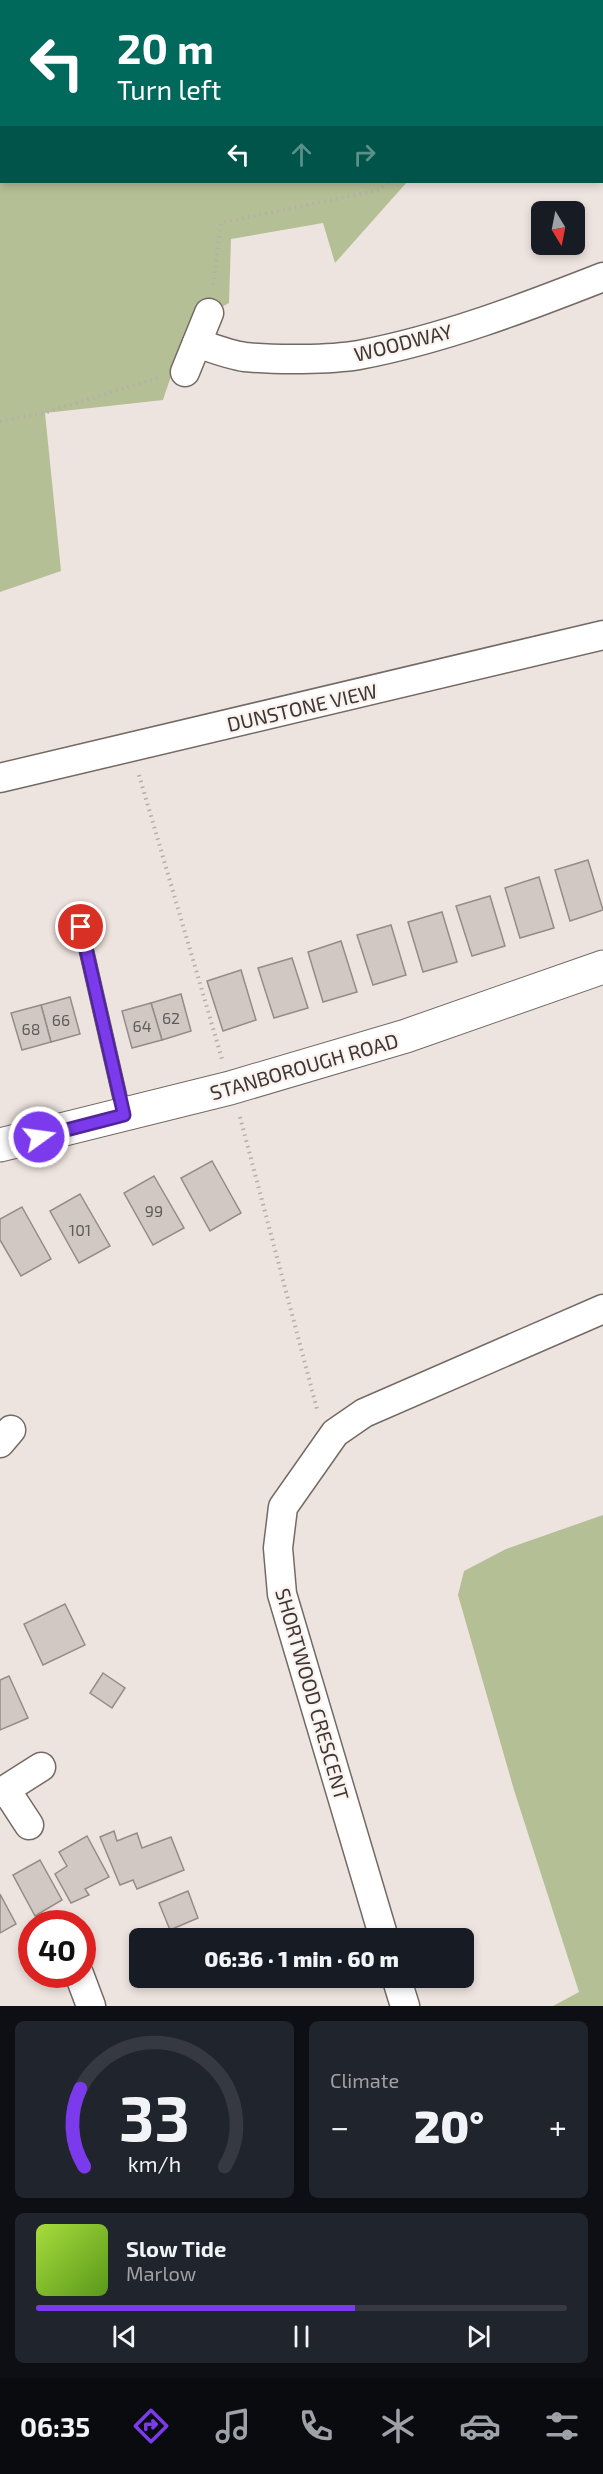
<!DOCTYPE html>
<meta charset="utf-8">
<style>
body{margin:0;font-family:"Exo 2",sans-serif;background:#20242c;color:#f1f3f6;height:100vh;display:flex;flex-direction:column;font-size:22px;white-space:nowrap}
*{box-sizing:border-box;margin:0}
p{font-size:20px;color:#9ea1a6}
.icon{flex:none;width:33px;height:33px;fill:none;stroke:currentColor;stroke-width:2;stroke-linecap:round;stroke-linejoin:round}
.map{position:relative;height:2006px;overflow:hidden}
.sheet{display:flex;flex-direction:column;gap:15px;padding:15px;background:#0d0f14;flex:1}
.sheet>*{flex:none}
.guide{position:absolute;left:0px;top:0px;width:603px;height:183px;box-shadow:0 3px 9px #0003;background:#00695c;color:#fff;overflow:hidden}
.needle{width:39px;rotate:170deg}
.buttons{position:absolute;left:531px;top:201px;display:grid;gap:12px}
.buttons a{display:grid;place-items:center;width:54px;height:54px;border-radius:9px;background:#171b24;box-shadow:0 3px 9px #0003;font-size:30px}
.speed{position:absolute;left:18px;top:1910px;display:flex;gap:12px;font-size:30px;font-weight:700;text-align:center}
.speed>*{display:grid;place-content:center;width:78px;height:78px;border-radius:50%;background:#171b24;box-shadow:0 3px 9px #0003;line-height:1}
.speed .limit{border:9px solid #d22;background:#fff;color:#111}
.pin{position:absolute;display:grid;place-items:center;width:51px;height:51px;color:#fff;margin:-26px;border:3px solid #fff;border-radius:50%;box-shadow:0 2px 6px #0007}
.me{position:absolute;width:66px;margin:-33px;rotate:76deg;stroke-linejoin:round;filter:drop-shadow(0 0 4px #0008)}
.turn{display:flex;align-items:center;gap:21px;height:126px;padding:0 18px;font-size:27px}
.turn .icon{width:78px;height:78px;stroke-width:2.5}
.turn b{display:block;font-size:42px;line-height:51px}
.lanes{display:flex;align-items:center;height:57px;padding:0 18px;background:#0003;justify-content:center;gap:30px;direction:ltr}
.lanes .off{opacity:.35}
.big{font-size:45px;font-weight:800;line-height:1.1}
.sheet .tile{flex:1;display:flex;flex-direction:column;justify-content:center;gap:9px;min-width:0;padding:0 21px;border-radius:9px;background:#20242c}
.sheet .dial{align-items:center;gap:0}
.dial svg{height:156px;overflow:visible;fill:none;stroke:#363941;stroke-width:7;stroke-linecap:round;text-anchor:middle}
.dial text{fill:#f1f3f6;stroke:none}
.song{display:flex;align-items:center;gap:18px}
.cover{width:72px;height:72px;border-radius:9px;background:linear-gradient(135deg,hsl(80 70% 55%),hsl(90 70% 35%))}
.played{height:6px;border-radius:3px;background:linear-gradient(90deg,#7c3aed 60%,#363941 60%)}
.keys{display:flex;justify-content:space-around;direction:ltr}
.heat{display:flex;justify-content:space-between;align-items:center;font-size:33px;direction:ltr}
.sheet .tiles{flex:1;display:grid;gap:15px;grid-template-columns:1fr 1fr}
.tile:last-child{grid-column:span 2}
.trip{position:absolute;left:129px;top:1928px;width:345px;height:60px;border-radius:9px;background:#171b24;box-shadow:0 3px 9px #0003;font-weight:800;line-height:60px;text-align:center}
.menu{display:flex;height:96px;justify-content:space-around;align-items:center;background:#090b0e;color:#9ea1a6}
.menu .icon{width:42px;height:42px}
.menu .on{color:#7c3aed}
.menu b{font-size:27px;color:#f1f3f6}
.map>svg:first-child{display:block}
.green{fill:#b5bf95}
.building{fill:#d1c7c3;stroke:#958b87;stroke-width:1.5}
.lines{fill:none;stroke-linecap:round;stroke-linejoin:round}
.service-casing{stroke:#736a66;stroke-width:16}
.minor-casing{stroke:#736a66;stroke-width:31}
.tertiary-casing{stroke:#736a66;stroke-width:35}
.path{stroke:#b6aeaa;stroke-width:4;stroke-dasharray:1.5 4.5;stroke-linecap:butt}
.service{stroke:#fff;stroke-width:14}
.minor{stroke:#fff;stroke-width:28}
.tertiary{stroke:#fff;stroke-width:33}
.route-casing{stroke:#51269a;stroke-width:15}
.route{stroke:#7c3aed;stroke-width:10}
.labels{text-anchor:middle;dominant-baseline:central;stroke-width:4.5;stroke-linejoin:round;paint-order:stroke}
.number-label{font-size:16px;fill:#605b59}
.street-label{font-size:20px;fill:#3b3736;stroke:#fbf1ed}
</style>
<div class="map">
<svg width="603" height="2006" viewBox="0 0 603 2006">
<rect width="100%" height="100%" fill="#eee4df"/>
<g class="green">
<path d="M0 0H603V10L602 2H2V182H407L335 263 323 223 231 239 229 303C188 324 177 359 163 400L45 413 61 571 0 592Z"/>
<polygon points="603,1515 603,2006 553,2006 579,1992 514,1790 458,1595 464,1571 506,1549"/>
</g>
<g class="building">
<polygon points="588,860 603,910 570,921 555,870"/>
<polygon points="539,877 554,928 520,938 505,888"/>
<polygon points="490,896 505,946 472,956 456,906"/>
<polygon points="442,912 457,962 423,972 408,922"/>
<polygon points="391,925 406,975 373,985 357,935"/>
<polygon points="341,941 357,992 323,1002 308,952"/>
<polygon points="292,958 308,1008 274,1018 258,968"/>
<polygon points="241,970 256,1020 223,1031 207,981"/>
<polygon points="181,994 191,1031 162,1040 151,1003"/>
<polygon points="70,997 80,1034 51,1042 41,1005"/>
<polygon points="151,1003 162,1040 132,1048 122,1011"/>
<polygon points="41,1005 51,1042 22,1050 11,1013"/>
<polygon points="212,1161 241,1213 210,1231 181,1178"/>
<polygon points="154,1176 184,1228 153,1245 124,1193"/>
<polygon points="80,1194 110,1246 79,1263 50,1211"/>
<polygon points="22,1207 51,1259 21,1276 0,1240 0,1219"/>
<polygon points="65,1604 85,1645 43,1665 24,1624"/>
<polygon points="103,1673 125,1688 112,1708 90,1693"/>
<polygon points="9,1676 28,1718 0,1730 0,1680"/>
<polygon points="114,1831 117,1841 137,1833 142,1848 171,1837 184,1870 137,1889 133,1880 120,1885 100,1837"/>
<polygon points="87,1836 109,1877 85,1889 89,1895 71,1903 55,1874 67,1866 59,1852"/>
<polygon points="40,1860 62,1900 35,1916 13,1875"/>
<polygon points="188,1891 198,1918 170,1930 159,1903"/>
<polygon points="0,1894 16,1924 0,1933"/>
</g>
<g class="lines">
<g class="service-casing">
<polyline id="service" points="81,927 124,1115"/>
</g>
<g class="minor-casing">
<g id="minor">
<path d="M197 343C212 348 229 355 245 357 275 360 330 360 359 355 443 339 524 308 603 277"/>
<polyline points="185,372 209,313"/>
<polyline points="0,778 603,635"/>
<polyline points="0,1443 11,1430"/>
<polyline points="6,1790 29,1825"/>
<polyline points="0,1793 41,1767"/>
<polyline points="384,1938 282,1594 278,1548 283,1507 335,1433 364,1413 603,1309"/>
<polyline points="79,1974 91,2006"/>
<polyline points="396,1977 405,2006"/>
</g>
</g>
<g class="tertiary-casing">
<polyline id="tertiary" points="0,1145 230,1088 406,1036 603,967"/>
</g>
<g class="path">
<polyline points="602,21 603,20"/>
<polyline points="213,285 221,223 379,190 389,182"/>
<polyline points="0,421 44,413 158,378"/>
<polyline points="139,775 222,1059"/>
<polyline points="240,1117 317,1409"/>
</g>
<use href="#service" class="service"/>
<use href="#minor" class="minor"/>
<use href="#tertiary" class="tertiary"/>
</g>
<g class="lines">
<g class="route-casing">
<polyline id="route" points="39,1137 124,1115 81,927"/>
</g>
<use href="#route" class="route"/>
</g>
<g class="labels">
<g class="number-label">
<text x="171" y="1017">62</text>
<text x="61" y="1019">66</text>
<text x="142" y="1025">64</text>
<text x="31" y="1028">68</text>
<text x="154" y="1210">99</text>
<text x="80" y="1229">101</text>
</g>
<g class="street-label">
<text transform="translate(403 342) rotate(-14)">WOODWAY</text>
<text transform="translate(302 707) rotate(-13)">DUNSTONE VIEW</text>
<text transform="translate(304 1066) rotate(-16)">STANBOROUGH ROAD</text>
<text transform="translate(313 1694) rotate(74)">SHORTWOOD CRESCENT</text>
</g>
</g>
</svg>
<div class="buttons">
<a><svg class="needle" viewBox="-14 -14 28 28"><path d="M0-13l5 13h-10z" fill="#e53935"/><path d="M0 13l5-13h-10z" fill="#9ea1a6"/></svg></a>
</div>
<div class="speed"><div class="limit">40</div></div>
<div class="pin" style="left:81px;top:927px;background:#d93025"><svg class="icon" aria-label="arrive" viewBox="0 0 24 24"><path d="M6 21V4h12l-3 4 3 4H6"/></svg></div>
<svg class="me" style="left:39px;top:1137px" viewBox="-20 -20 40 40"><circle r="17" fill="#7c3aed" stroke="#fff" stroke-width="3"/><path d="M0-11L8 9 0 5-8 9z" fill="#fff"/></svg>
<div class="trip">06:36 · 1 min · 60 m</div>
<div class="guide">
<div class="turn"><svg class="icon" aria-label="left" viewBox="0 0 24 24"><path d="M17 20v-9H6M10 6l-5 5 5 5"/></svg><div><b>20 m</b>Turn left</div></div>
<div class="lanes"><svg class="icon" aria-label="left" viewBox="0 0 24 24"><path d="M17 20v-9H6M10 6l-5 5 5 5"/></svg><svg class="icon off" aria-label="ahead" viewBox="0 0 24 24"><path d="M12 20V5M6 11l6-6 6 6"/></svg><svg class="icon off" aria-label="right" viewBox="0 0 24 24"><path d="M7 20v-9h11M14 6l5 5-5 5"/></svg></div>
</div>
</div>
<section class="sheet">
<div class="tiles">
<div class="tile dial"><svg viewBox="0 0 100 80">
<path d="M14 69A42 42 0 1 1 86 69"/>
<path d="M14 69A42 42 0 0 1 12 29" stroke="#7c3aed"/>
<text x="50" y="56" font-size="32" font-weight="700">33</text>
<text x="50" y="72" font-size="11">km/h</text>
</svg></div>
<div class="tile"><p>Climate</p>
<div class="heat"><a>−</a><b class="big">20°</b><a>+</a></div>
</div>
<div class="tile">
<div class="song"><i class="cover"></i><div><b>Slow Tide</b><p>Marlow</p></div></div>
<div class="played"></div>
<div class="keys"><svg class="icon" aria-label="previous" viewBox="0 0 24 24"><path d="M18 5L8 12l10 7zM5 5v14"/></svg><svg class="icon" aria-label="pause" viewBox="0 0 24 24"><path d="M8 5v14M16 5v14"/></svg><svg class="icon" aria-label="next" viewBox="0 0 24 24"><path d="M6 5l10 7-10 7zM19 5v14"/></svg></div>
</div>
</div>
</section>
<nav class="menu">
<b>06:35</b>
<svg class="icon on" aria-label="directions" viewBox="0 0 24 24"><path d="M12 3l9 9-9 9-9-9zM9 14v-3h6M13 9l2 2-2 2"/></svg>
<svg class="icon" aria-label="music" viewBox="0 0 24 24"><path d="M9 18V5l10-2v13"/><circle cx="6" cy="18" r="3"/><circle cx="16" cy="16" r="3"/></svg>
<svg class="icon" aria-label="phone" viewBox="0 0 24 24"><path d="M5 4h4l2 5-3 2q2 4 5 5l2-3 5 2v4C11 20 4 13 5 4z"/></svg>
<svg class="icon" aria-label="climate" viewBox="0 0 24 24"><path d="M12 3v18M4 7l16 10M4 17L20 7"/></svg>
<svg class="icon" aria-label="car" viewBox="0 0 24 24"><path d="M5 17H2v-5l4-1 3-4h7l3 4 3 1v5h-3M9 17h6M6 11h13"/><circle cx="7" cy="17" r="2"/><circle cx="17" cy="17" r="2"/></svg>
<svg class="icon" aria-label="filters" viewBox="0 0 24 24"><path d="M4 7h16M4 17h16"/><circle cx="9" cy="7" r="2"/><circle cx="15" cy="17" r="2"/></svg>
</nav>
